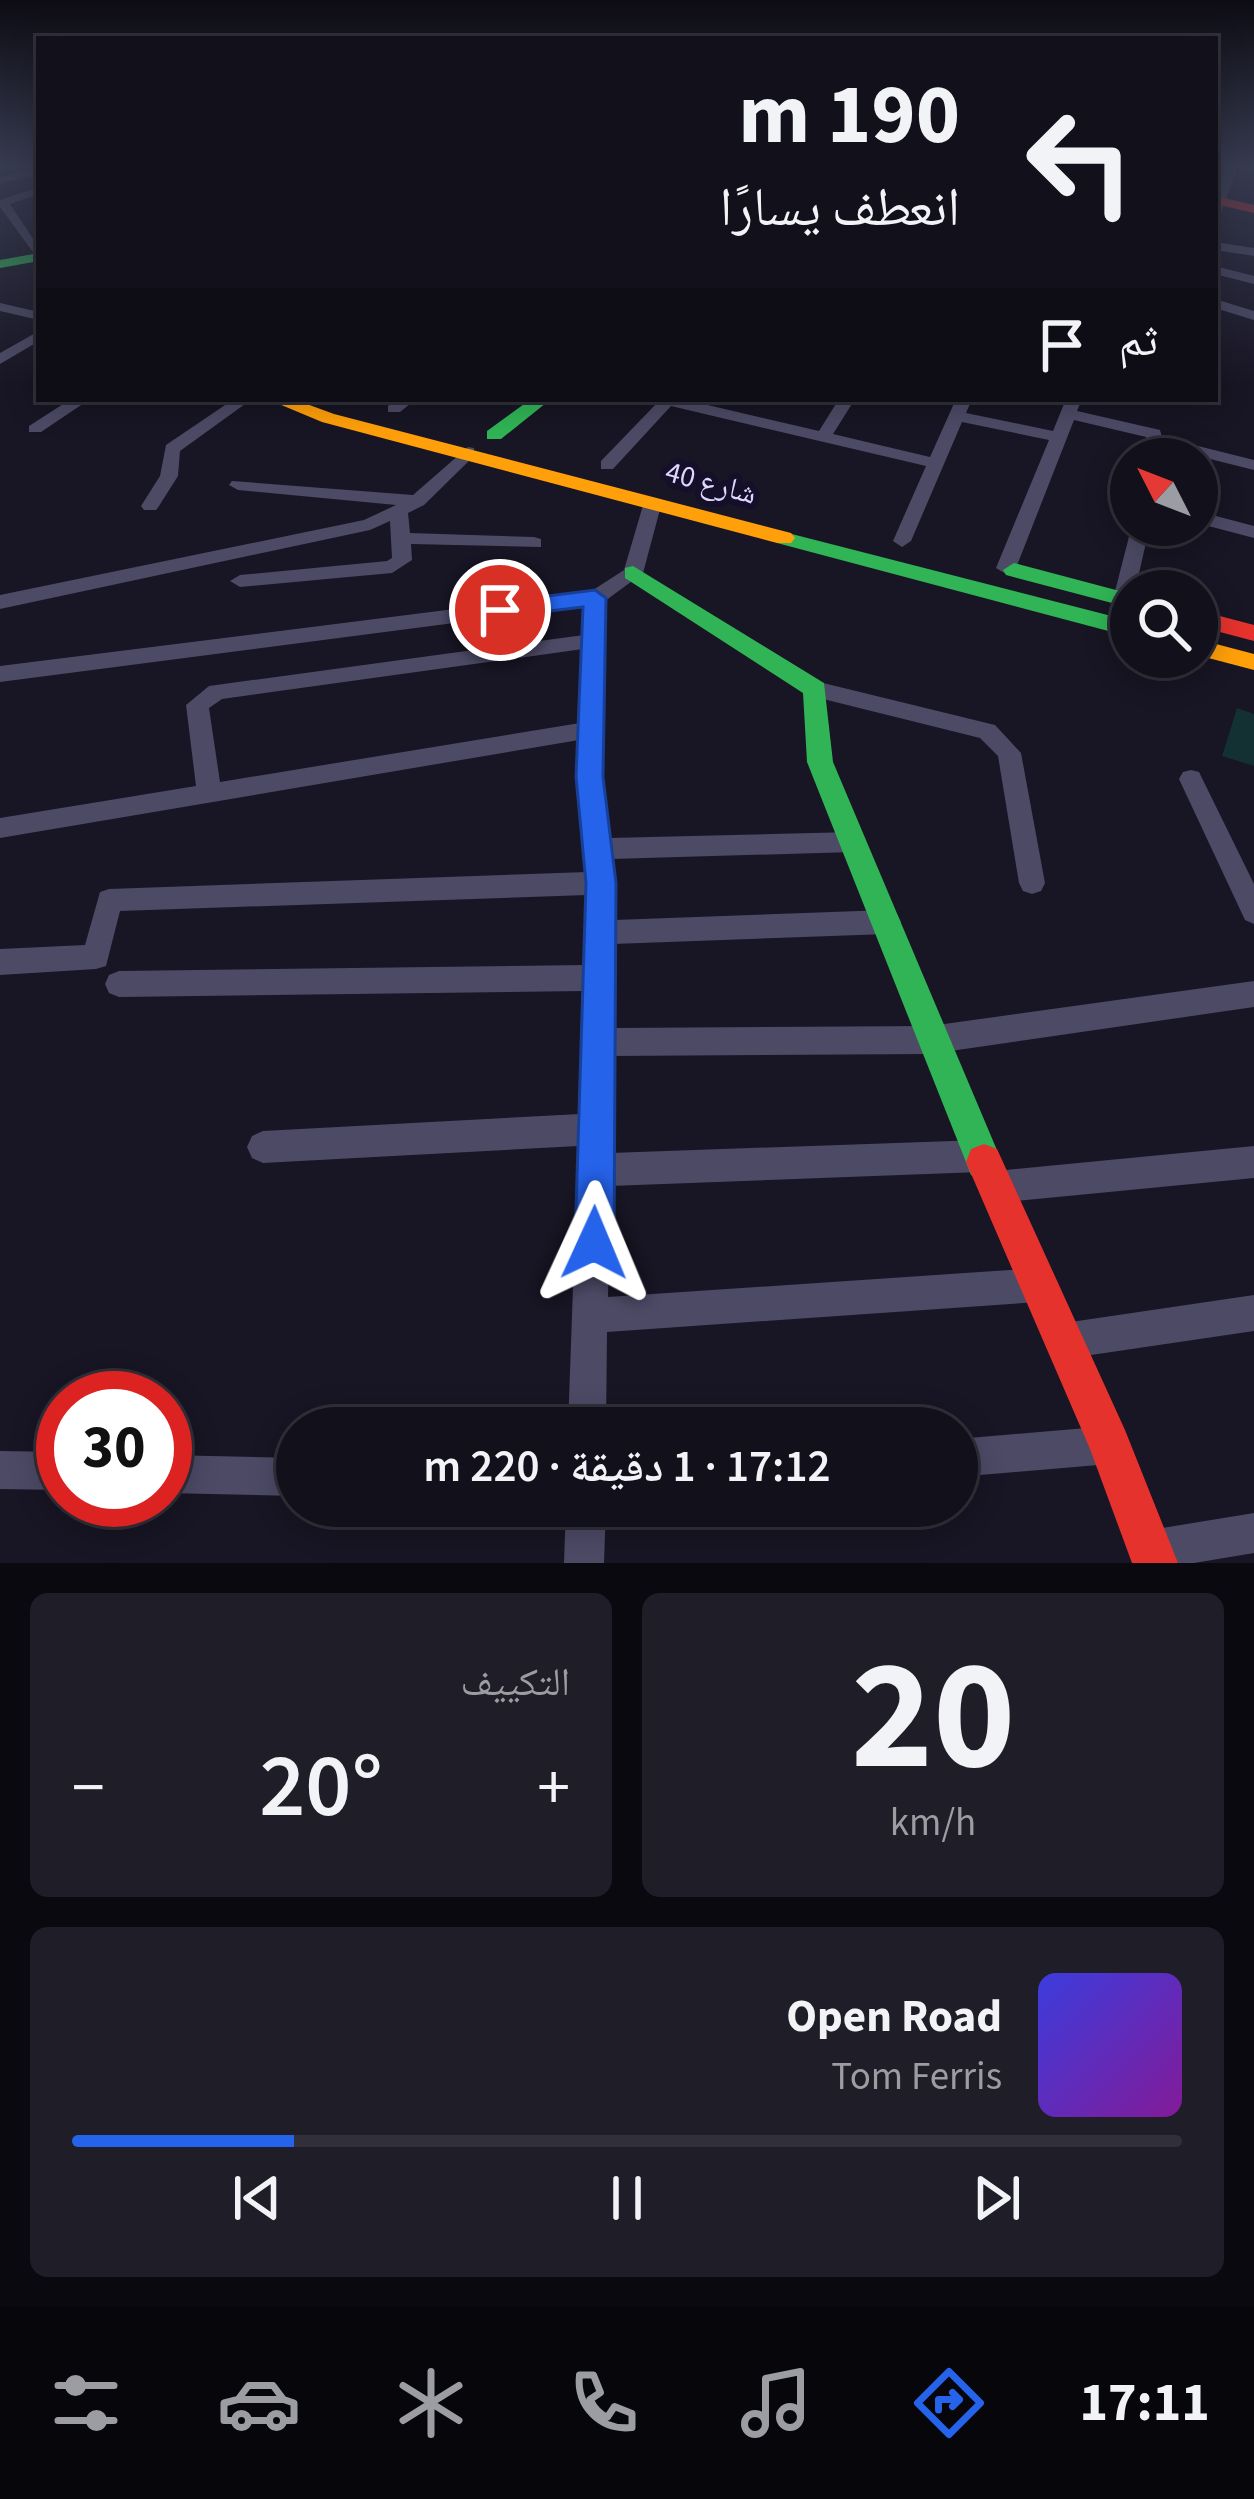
<!DOCTYPE html>
<html lang="ar">
<meta charset="utf-8">
<style>
body{margin:0;font-family:"Source Sans 3","Noto Naskh Arabic",sans-serif;background:#1f1e28;color:#f1f3f6;direction:rtl;height:100vh;display:flex;flex-direction:column;font-size:45px;white-space:nowrap}
*{box-sizing:border-box;margin:0}
p{font-size:39px;color:#9c9da3}
.icon{flex:none;width:66px;height:66px;fill:none;stroke:currentColor;stroke-width:2;stroke-linecap:round;stroke-linejoin:round}
.map{position:relative;height:1563px;overflow:hidden;direction:ltr}
.side{display:flex;flex-direction:column;gap:30px;padding:30px;background:#0a090f;flex:1}
.side>*{flex:none}
.guide{position:absolute;left:36px;top:36px;width:1182px;height:366px;border-radius:0px;box-shadow:0 6px 30px #0003,0 0 0 3px #31303a;direction:rtl;background:#12101b;color:#f1f3f6;overflow:hidden}
.needle{width:78px;rotate:312deg}
.fabs{position:absolute;left:1110px;top:438px;display:grid;gap:24px}
.fabs a{display:grid;place-items:center;width:108px;height:108px;border-radius:50%;background:#12101b;box-shadow:0 6px 30px #0003,0 0 0 3px #31303a;font-size:60px}
.speed{position:absolute;left:36px;top:1371px;display:flex;gap:24px;font-size:60px;font-weight:700;text-align:center}
.speed>*{display:grid;place-content:center;width:156px;height:156px;border-radius:50%;background:#12101b;box-shadow:0 6px 30px #0003,0 0 0 3px #31303a;line-height:1}
.speed .limit{border:18px solid #d22;background:#fff;color:#111}
.pin{position:absolute;display:grid;place-items:center;width:102px;height:102px;color:#fff;margin:-51px;border:6px solid #fff;border-radius:50%;box-shadow:0 3px 12px #0007}
.me{position:absolute;width:132px;margin:-66px;rotate:1deg;stroke-linejoin:round;filter:drop-shadow(0 0 9px #0008)}
.turn{display:flex;align-items:center;gap:42px;height:252px;padding:0 60px;font-size:54px}
.turn .icon{width:156px;height:156px;stroke-width:2.5}
.turn b{display:block;font-size:84px;line-height:102px}
.then{display:flex;align-items:center;height:114px;padding:0 60px;background:#0003;gap:24px;font-size:45px}
.big{font-size:90px;font-weight:600;line-height:1.1}
.side .widget{flex:1;display:flex;flex-direction:column;justify-content:center;gap:18px;min-width:0;padding:0 42px;border-radius:18px;background:#1f1e28}
.side .dial{align-items:center;gap:0}
.dial b{font-size:156px;line-height:1}
.song{display:flex;align-items:center;gap:36px}
.cover{width:144px;height:144px;border-radius:18px;background:linear-gradient(135deg,hsl(240 70% 55%),hsl(290 70% 35%))}
.played{height:12px;border-radius:6px;background:linear-gradient(90deg,#2563eb 20%,#31303a 20%)}
.keys{display:flex;justify-content:space-around;direction:ltr}
.heat{display:flex;justify-content:space-between;align-items:center;font-size:66px;direction:ltr}
.side .tiles{flex:1;display:grid;gap:30px;grid-template-columns:1fr 1fr}
.widget:last-child{grid-column:span 2}
.trip{position:absolute;left:276px;top:1407px;width:702px;height:120px;border-radius:60px;background:#12101b;box-shadow:0 6px 30px #0003,0 0 0 3px #31303a;font-weight:600;line-height:120px;text-align:center;direction:rtl}
.menu{display:flex;height:192px;justify-content:space-around;align-items:center;background:#07060b;color:#9c9da3}
.menu .icon{width:84px;height:84px}
.menu .selected{color:#2563eb}
.menu b{font-size:54px;color:#f1f3f6}
.map>svg:first-child{display:block}
.green{fill:#133032}
.lines{fill:none;stroke-linecap:round;stroke-linejoin:round}
.street{fill:#4c4a65;fill-rule:evenodd}
.fast{fill:#30b455;fill-rule:evenodd}
.slow{fill:#ff9f0a;fill-rule:evenodd}
.jam{fill:#e5322d;fill-rule:evenodd}
.route{fill:#2563eb;stroke:#184099;stroke-width:3}
.labels{text-anchor:middle;dominant-baseline:central;stroke-width:12;stroke-linejoin:round;paint-order:stroke}
.far-street-label{font-size:30px;fill:#ded8ff;stroke:#150f2a}
</style>
<div class="map">
<svg width="1254" height="1563" viewBox="0 0 1254 1563">
<rect width="100%" height="100%" fill="#181524"/>
<polygon class="green" points="1237,708 1254,714 1254,766 1222,756"/>
<g class="lines">
<g class="street">
<polygon points="1227,167 1238,167 1221,213 1215,217 1215,198"/>
<polygon points="39,169 39,175 0,183 0,177"/>
<polygon points="39,187 39,194 10,204 39,248 33,252 0,207 0,200"/>
<polygon points="1215,242 1254,248 1254,256 1215,250"/>
<polygon points="1215,266 1254,276 1254,284 1215,274"/>
<polygon points="1215,299 1254,311 1254,320 1215,308"/>
<polygon points="0,303 39,312 39,320 0,311"/>
<polygon points="39,331 39,341 0,364 0,353"/>
<polygon points="71,399 90,399 41,432 29,432 29,426"/>
<polygon points="234,399 252,399 180,451 178,476 159,506 156,510 144,510 141,506 160,476 166,445"/>
<polygon points="398,399 416,399 400,412 388,412 388,406"/>
<polygon points="653,399 682,399 819,431 839,399 855,399 833,434 930,457 956,399 972,399 966,413 1053,431 1066,399 1082,399 1077,411 1160,430 1162,437 1254,460 1254,470 1162,447 1162,459 1144,459 1146,437 1074,420 1016,568 1006,574 996,568 1049,440 962,422 911,541 902,547 893,541 926,466 671,406 613,469 601,469 601,461 657,403"/>
<polygon points="468,447 474,448 474,456 424,505 408,513 410,533 534,537 541,539 541,547 411,544 412,560 392,573 240,587 230,581 240,575 387,561 392,558 390,521 370,530 0,609 0,595 364,520 396,505 238,490 229,485 232,481 413,495"/>
<path d="M653 497 662 502 643 573 605 601 602 777 609 838 853 832 862 835 866 842 862 849 853 852 611 859 614 920 887 910 897 914 901 922 897 930 887 934 613 944 612 1028 930 1026 1254 981V1007L930 1054 611 1056 610 1153 980 1140 991 1145 996 1156 991 1167 980 1172 610 1186 608 1297 1039 1268 1051 1273 1056 1285 1051 1297 1039 1302 607 1332 606 1428H568L578 1146 263 1163 252 1158 247 1147 252 1136 263 1131 580 1114 584 991 119 997 109 993 105 984 109 975 119 971 585 965 587 895 120 911 106 966 96 969 0 975V949L85 945 100 892 109 889 587 872 578 777 579 740 0 838V818L196 786 186 705 209 686 584 635 585 606 0 682V666L590 592 624 570 644 502ZM583 649 580 723 220 782 209 708 222 699Z"/>
<polygon points="1197,511 1254,526 1254,538 1197,523"/>
<polygon points="1132,525 1150,525 1135,591 1131,591 1130,604 1123,606 1113,599"/>
<polygon points="815,681 995,725 1021,753 1045,883 1041,891 1032,894 1023,891 1019,883 998,756 980,738 807,695 804,689 807,683"/>
<polygon points="1191,770 1199,772 1254,884 1254,924 1245,920 1179,779 1183,772"/>
<polygon points="1254,1146 1254,1178 996,1203 984,1199 980,1187 984,1175 996,1171"/>
<polygon points="1254,1295 1254,1331 1064,1359 1051,1354 1046,1341 1051,1328 1064,1323"/>
<polygon points="1110,1426 1124,1431 1129,1445 1124,1459 1110,1464 957,1477 957,1439"/>
<polygon points="0,1451 63,1452 63,1490 0,1489"/>
<polygon points="165,1455 297,1458 297,1496 165,1493"/>
<polygon points="566,1506 606,1506 604,1563 564,1563"/>
<polygon points="1254,1513 1254,1553 1194,1563 1135,1563 1130,1550 1136,1536 1150,1530"/>
</g>
<g class="fast">
<polygon points="39,253 39,261 0,268 0,260"/>
<polygon points="531,399 551,399 501,439 487,439 487,431"/>
<polygon points="784,532 1131,621 1131,637 777,543 777,533"/>
<polygon points="1014,563 1131,594 1131,608 1006,575 1003,570"/>
<polygon points="633,566 824,683 833,762 1002,1162 997,1175 984,1180 971,1175 966,1162 807,762 803,693 625,578 625,568"/>
</g>
<g class="slow">
<polygon points="267,399 293,399 334,414 791,533 795,538 791,543 777,543 322,422"/>
<polygon points="1197,639 1254,654 1254,670 1197,655"/>
</g>
<g class="jam">
<polygon points="1215,196 1254,205 1254,213 1215,204"/>
<polygon points="1197,610 1254,625 1254,641 1197,626"/>
<polygon points="984,1144 997,1149 1125,1430 1178,1563 1132,1563 1090,1449 966,1162 971,1149"/>
</g>
</g>
<linearGradient id="sky" x2="0" y2="1"><stop stop-color="#0d0c14"/><stop offset="0.43" stop-color="#373b50"/><stop offset="1" stop-color="#373b50" stop-opacity="0"/></linearGradient>
<rect width="1254" height="386" fill="url(#sky)"/>
<polygon class="route" points="595,590 606,598 603,777 616,883 614,1243 608,1257 594,1262 581,1257 575,1243 586,883 576,777 583,607 500,617 489,610 500,602"/>
<g class="labels">
<g class="far-street-label">
<text transform="translate(711 483) rotate(15)">شارع 40</text>
</g>
</g>
</svg>
<div class="fabs">
<a><svg class="needle" viewBox="-14 -14 28 28"><path d="M0-13l5 13h-10z" fill="#e53935"/><path d="M0 13l5-13h-10z" fill="#9c9da3"/></svg></a>
<a><svg class="icon" aria-label="search" viewBox="0 0 24 24"><circle cx="10" cy="10" r="6"/><path d="M15 15l6 6"/></svg></a>
</div>
<div class="speed"><div class="limit">30</div></div>
<div class="pin" style="left:500px;top:610px;background:#d93025"><svg class="icon" aria-label="arrive" viewBox="0 0 24 24"><path d="M6 21V4h12l-3 4 3 4H6"/></svg></div>
<svg class="me" style="left:594px;top:1243px" viewBox="-20 -20 40 40"><path d="M0-17L14 15 0 8-14 15z" fill="#2563eb" stroke="#fff" stroke-width="4"/></svg>
<div class="trip">17:12 · 1 دقيقة · 220 m</div>
<div class="guide">
<div class="turn"><svg class="icon" aria-label="left" viewBox="0 0 24 24"><path d="M17 20v-9H6M10 6l-5 5 5 5"/></svg><div><b>190 m</b>انعطف يسارًا</div></div>
<div class="then">ثم<svg class="icon" aria-label="arrive" viewBox="0 0 24 24"><path d="M6 21V4h12l-3 4 3 4H6"/></svg></div>
</div>
</div>
<section class="side">
<div class="tiles">
<div class="widget dial"><b>20</b><p>km/h</p></div>
<div class="widget"><p>التكييف</p>
<div class="heat"><a>−</a><b class="big">20°</b><a>+</a></div>
</div>
<div class="widget">
<div class="song"><i class="cover"></i><div><b>Open Road</b><p>Tom Ferris</p></div></div>
<div class="played"></div>
<div class="keys"><svg class="icon" aria-label="previous" viewBox="0 0 24 24"><path d="M18 5L8 12l10 7zM5 5v14"/></svg><svg class="icon" aria-label="pause" viewBox="0 0 24 24"><path d="M8 5v14M16 5v14"/></svg><svg class="icon" aria-label="next" viewBox="0 0 24 24"><path d="M6 5l10 7-10 7zM19 5v14"/></svg></div>
</div>
</div>
</section>
<nav class="menu">
<b>17:11</b>
<svg class="icon selected" aria-label="directions" viewBox="0 0 24 24"><path d="M12 3l9 9-9 9-9-9zM9 14v-3h6M13 9l2 2-2 2"/></svg>
<svg class="icon" aria-label="music" viewBox="0 0 24 24"><path d="M9 18V5l10-2v13"/><circle cx="6" cy="18" r="3"/><circle cx="16" cy="16" r="3"/></svg>
<svg class="icon" aria-label="phone" viewBox="0 0 24 24"><path d="M5 4h4l2 5-3 2q2 4 5 5l2-3 5 2v4C11 20 4 13 5 4z"/></svg>
<svg class="icon" aria-label="climate" viewBox="0 0 24 24"><path d="M12 3v18M4 7l16 10M4 17L20 7"/></svg>
<svg class="icon" aria-label="car" viewBox="0 0 24 24"><path d="M5 17H2v-5l4-1 3-4h7l3 4 3 1v5h-3M9 17h6M6 11h13"/><circle cx="7" cy="17" r="2"/><circle cx="17" cy="17" r="2"/></svg>
<svg class="icon" aria-label="filters" viewBox="0 0 24 24"><path d="M4 7h16M4 17h16"/><circle cx="9" cy="7" r="2"/><circle cx="15" cy="17" r="2"/></svg>
</nav>
